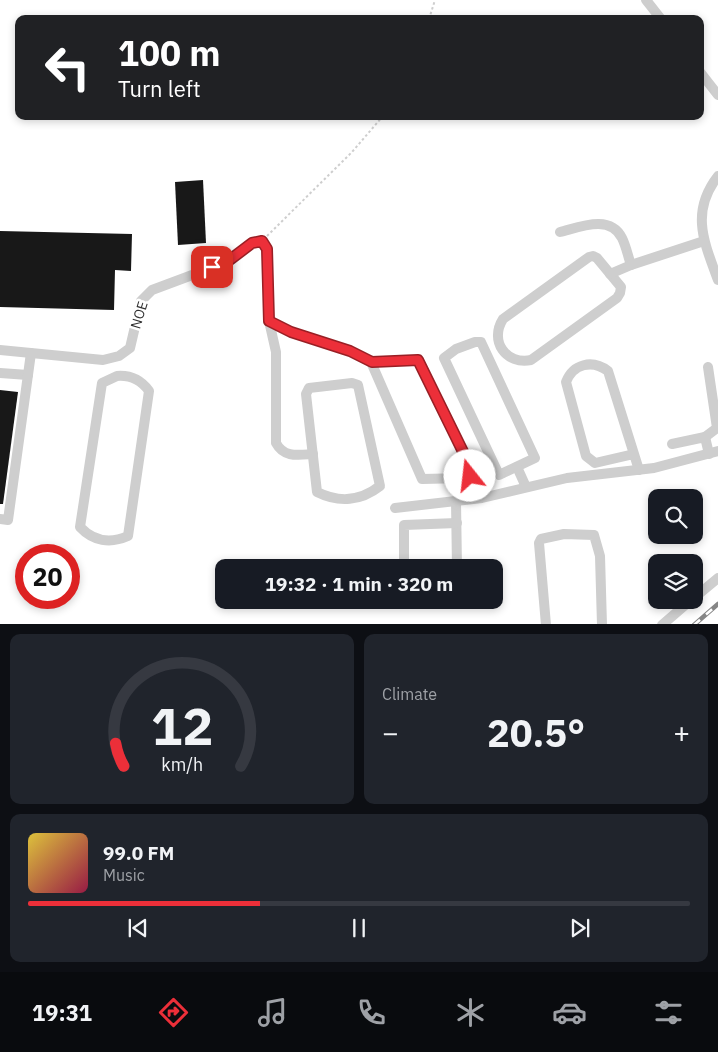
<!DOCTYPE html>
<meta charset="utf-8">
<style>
body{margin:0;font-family:"IBM Plex Sans",sans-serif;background:#20242c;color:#f1f3f6;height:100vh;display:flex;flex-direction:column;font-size:19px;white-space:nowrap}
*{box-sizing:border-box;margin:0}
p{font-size:16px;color:#9ea1a6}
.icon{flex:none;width:28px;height:28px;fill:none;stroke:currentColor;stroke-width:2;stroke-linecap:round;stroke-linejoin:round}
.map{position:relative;height:624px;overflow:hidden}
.details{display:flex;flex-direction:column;gap:10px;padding:10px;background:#0d0f14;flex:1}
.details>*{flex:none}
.banner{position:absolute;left:15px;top:15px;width:689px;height:105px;border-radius:10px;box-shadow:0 2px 8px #0003;background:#202124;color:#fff;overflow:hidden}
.buttons{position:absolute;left:648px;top:489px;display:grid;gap:10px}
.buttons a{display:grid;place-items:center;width:55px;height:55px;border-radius:10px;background:#171b24;box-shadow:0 2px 8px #0003;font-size:25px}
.speed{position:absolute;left:15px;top:544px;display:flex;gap:10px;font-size:25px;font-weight:700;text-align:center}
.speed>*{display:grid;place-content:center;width:65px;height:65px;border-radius:50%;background:#171b24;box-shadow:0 2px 8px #0003;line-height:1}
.speed .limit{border:8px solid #d22;background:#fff;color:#111}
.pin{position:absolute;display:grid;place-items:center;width:42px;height:42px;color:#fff;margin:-21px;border-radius:10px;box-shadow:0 2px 8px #0006}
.me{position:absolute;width:55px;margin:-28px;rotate:344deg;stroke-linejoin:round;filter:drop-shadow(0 0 4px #0008)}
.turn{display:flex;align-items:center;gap:18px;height:105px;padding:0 20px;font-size:22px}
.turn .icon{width:65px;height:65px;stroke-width:2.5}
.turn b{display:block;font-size:35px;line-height:42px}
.big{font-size:38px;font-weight:700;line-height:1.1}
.details .tile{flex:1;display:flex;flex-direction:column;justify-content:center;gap:8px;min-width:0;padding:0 18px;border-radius:10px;background:#20242c}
.details .dial{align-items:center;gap:0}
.dial svg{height:130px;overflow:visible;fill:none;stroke:#363941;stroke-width:7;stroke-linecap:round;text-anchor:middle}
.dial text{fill:#f1f3f6;stroke:none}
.song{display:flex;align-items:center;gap:15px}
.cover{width:60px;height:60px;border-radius:8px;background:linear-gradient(135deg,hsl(50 70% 55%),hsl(340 70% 35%))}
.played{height:5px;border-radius:2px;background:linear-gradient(90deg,#ec2f39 35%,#363941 35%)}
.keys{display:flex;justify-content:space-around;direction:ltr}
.heat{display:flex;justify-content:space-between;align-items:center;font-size:28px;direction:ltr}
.details .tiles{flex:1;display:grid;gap:10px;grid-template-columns:1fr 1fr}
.tile:last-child{grid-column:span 2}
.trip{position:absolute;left:215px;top:559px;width:288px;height:50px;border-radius:10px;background:#171b24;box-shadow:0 2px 8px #0003;font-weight:700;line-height:50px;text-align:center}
.dock{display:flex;height:80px;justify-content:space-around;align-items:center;background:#090b0e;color:#9ea1a6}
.dock .icon{width:35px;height:35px}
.dock .selected{color:#ec2f39}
.dock b{font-size:22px;color:#f1f3f6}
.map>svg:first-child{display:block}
.building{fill:#181818}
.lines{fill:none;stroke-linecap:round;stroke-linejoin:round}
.path{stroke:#cecece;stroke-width:2;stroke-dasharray:2.5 2.5;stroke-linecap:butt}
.minor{stroke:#cecece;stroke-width:10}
.rail-casing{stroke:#868686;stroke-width:4.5}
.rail{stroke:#fff;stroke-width:2.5;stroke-dasharray:8;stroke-linecap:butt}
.route-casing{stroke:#991f25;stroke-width:12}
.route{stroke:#ec2f39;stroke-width:9}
.labels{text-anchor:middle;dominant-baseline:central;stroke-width:5;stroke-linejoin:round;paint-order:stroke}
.street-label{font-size:14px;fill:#313131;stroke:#fff}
</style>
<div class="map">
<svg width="718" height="625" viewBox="0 0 718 625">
<rect width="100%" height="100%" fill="#fff"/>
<g class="building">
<polygon points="203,180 206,243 178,245 175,182"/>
<polygon points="0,231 132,234 131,271 115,270 114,310 0,307"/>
<polygon points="0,390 18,392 3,504 0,504"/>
</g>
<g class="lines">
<g class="path">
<polyline points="429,19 435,0"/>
<polyline points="267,236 352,152 383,116"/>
</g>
<g class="minor">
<polyline points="646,0 661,19"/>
<polyline points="700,72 718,95"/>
<path d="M718 176C690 212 704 242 718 280"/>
<path d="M560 232C580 227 610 214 622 238 626 246 628 256 631 265"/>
<path d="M593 256 597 258 621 287 620 293 617 298 531 360C506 365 489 341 503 319L589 257Z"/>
<polyline points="610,274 631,265 704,241"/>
<polyline points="269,321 291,332 350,351 371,362 422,479 466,478 470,476 471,468 418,360 371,362"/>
<polygon points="475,342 481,342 535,458 499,475 444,358 456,349"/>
<path d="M0 350 103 360 119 356 130 348 141 301 152 290 227 262 252 243 261 241 267 249 269 321 276 352V443C284 458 298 455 313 454"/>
<polyline points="0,373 28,375"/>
<path d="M117 376C130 375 141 380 149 391L128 536C110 544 93 541 80 527L102 383Z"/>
<path d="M352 383 358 385 380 486C361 501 339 503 317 492L306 394 309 388Z"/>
<polyline points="705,437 717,428 708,367"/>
<polyline points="672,444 705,437 709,454"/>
<path d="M634 454 595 463 586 456 566 382C573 364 592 359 608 371L639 470"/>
<polyline points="517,467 526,487"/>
<polyline points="456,501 457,568"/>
<polyline points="395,508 482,498 567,478 654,468 718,451"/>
<polyline points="0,519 8,520 31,353"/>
<polyline points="404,568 404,525 457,523"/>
<polyline points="694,598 718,578"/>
<polyline points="405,600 457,600"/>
<polyline points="546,625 539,543 541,539 564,534 594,535 600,556 602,625"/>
<polyline points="662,625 691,600"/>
</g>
<g class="rail-casing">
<polyline id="rail" points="694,625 718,604"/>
</g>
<use href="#rail" class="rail"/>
</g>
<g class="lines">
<g class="route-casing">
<polyline id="route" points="212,267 227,262 252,243 262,241 267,249 269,321 291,332 350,351 372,362 418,360 471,468 470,476"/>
</g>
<use href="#route" class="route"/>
</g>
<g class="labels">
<g class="street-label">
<text transform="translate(139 315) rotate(-73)">NOE</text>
</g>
</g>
</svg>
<div class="buttons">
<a><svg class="icon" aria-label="search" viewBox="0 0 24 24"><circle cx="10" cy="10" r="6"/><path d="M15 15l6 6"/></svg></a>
<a><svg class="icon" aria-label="layers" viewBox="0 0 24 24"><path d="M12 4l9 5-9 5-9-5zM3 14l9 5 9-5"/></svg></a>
</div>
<div class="speed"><div class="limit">20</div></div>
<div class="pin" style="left:212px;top:267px;background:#d93025"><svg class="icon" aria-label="arrive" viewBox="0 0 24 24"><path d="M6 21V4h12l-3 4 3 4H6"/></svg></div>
<svg class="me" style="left:470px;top:476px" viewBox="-20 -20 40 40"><circle r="19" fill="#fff"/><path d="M0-13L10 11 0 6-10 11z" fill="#ec2f39"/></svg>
<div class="trip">19:32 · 1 min · 320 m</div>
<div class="banner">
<div class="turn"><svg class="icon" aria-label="left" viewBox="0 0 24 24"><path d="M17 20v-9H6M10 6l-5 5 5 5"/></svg><div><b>100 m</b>Turn left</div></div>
</div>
</div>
<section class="details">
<div class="tiles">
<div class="tile dial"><svg viewBox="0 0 100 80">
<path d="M14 69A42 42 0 1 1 86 69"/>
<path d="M14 69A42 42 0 0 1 9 55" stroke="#ec2f39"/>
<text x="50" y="56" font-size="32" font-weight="700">12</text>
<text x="50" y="72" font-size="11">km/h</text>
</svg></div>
<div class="tile"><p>Climate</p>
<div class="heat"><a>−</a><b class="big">20.5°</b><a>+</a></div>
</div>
<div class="tile">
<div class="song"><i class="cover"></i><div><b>99.0 FM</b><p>Music</p></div></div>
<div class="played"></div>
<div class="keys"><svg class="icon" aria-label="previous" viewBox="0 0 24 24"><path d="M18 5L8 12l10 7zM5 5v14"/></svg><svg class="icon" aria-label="pause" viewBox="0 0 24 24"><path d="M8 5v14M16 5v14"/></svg><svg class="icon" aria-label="next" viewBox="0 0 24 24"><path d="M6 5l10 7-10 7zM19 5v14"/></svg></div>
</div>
</div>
</section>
<nav class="dock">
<b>19:31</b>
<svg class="icon selected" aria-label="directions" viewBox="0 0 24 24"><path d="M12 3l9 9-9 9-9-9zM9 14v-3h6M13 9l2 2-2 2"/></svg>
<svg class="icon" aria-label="music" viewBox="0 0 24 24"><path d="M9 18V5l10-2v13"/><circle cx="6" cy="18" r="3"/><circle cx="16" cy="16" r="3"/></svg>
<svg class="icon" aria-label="phone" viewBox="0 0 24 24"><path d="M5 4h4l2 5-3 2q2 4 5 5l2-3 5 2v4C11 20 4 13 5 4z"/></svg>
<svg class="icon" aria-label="climate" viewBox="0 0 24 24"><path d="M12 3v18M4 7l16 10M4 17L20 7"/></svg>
<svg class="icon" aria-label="car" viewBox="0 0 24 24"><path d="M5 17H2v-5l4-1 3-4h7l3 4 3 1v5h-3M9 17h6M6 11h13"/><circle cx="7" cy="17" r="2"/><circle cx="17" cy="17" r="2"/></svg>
<svg class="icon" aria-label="filters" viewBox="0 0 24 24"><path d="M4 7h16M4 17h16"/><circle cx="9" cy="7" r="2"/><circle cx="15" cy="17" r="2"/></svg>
</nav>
